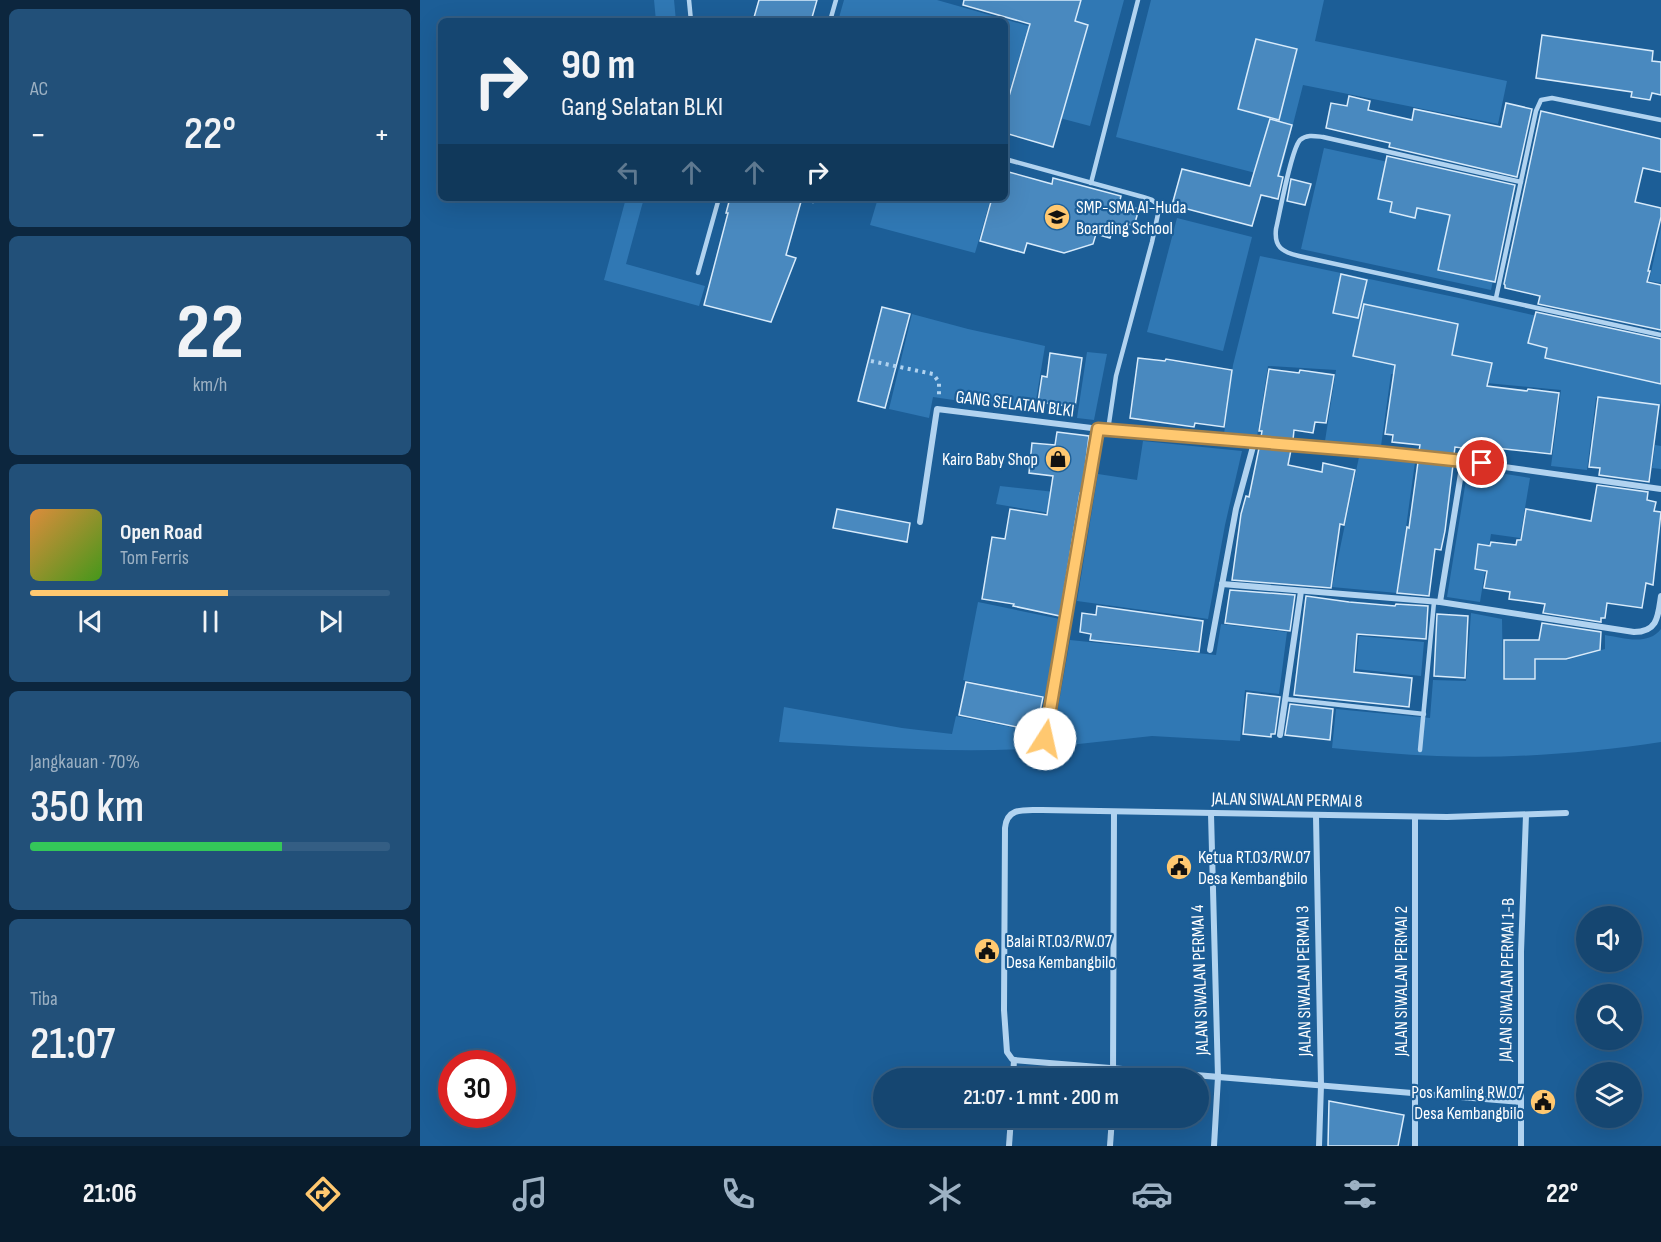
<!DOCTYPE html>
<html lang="id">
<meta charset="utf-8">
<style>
body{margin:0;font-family:"Sofia Sans Condensed",sans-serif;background:#225079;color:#f1f3f6;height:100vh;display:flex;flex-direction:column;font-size:22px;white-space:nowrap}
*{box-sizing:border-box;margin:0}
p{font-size:20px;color:#9db1c3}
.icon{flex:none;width:33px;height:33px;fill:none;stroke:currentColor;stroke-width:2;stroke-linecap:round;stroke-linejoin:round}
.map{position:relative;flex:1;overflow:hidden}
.details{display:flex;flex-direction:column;gap:9px;padding:9px;background:#0c263e;width:420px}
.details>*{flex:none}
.banner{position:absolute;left:18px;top:18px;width:570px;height:183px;border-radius:9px;box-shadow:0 6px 24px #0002,0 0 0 2px #345e84;background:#154671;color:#f1f3f6;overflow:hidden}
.buttons{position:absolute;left:1156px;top:906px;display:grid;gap:12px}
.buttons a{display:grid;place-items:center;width:66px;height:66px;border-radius:50%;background:#154671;box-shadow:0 6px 24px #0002,0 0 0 2px #345e84;font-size:30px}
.speed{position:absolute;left:18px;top:1050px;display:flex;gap:12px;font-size:30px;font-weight:700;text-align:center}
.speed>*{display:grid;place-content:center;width:78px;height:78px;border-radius:50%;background:#154671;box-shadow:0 6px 24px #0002,0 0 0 2px #345e84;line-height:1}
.speed .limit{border:9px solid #d22;background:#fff;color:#111}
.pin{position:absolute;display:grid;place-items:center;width:51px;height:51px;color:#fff;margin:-26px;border:3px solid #fff;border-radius:50%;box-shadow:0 2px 6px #0007}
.me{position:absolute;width:66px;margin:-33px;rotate:10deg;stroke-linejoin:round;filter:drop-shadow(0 0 4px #0008)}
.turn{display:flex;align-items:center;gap:21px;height:126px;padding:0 24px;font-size:27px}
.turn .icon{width:78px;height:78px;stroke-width:2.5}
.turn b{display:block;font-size:42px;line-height:51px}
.lanes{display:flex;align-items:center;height:57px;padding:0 24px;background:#0003;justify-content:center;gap:30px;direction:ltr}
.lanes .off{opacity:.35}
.big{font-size:45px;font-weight:600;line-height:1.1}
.details .card{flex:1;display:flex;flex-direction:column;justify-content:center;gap:9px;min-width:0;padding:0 21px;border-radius:9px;background:#225079}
.details .dial{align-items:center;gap:0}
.dial b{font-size:78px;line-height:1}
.song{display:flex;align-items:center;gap:18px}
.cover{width:72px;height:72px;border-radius:9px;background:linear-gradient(135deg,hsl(30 70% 55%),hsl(100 70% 35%))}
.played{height:6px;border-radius:3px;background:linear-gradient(90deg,#ffc870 55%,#345e84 55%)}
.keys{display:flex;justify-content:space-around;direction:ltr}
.heat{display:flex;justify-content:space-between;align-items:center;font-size:33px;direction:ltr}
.charge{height:9px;border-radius:4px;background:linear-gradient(90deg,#34c759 70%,#345e84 0)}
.trip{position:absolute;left:453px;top:1068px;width:336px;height:60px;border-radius:30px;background:#154671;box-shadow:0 6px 24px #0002,0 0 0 2px #345e84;font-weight:600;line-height:60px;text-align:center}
.dock{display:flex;height:96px;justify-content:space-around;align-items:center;background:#081c2d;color:#9db1c3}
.dock .icon{width:42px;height:42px}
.dock .selected{color:#ffc870}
.dock b{font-size:27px;color:#f1f3f6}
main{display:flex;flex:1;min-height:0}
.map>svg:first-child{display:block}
.green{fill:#3078b4}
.building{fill:#4989bf;stroke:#d8ebfb;stroke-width:1.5}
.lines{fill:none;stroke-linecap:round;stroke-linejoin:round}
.path{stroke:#b1d3f0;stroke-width:4;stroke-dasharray:3 4.5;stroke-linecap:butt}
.lane{stroke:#b1d3f0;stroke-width:4.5}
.street{stroke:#b1d3f0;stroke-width:6}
.route-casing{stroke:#a68249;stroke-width:15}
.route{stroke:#ffc870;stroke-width:10}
.labels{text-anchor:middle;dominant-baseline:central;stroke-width:4.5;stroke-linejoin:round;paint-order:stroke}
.poi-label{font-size:18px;fill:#fff;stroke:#1c5e97;text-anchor:start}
.street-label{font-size:18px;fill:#fff;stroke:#1c5e97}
</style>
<main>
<section class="details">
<div class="card"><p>AC</p>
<div class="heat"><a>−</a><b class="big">22°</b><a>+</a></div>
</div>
<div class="card dial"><b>22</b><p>km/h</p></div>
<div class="card">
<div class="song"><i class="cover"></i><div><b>Open Road</b><p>Tom Ferris</p></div></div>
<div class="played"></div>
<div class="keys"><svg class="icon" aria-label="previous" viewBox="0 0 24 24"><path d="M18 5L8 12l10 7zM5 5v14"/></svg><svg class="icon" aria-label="pause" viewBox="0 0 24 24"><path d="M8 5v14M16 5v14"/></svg><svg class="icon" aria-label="next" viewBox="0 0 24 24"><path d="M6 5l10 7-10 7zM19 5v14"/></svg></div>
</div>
<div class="card"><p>Jangkauan · 70%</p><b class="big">350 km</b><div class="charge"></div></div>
<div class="card"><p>Tiba</p><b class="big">21:07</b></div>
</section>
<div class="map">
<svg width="1241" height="1146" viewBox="0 0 1241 1146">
<rect width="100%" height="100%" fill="#1c5e97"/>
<g class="green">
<polygon points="234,0 254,0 256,21 236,21"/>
<polygon points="424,0 517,0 609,26 614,8 584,0 704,0 670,126 587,104 608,28 585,106 585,21 418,21"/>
<polygon points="731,0 904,0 895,41 1087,81 1078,124 883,85 859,179 696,137"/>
<polygon points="904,148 1092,189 1071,290 881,249"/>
<polygon points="206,198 224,198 206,264 285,286 279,306 184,280"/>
<polygon points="458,198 571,198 555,253 450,225"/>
<polygon points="757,218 832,237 803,351 727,332"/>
<polygon points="1241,227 1241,283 1229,281"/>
<polygon points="840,256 1039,298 1241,345 1241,402 1238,416 1212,407 1176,398 1167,470 1131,466 1141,390 971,374 961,446 905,441 916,370 848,366 837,437 804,434 813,365"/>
<polygon points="492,314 548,329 625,346 614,412 513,397 509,418 469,409"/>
<polygon points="667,352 687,354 674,420 657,418"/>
<polygon points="723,441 822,451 805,525 788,619 657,601 678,474 717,480"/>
<polygon points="1235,445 1241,446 1241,469 1232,468"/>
<polygon points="939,457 995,462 977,593 912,587"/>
<polygon points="1048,468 1110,478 1100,538 1071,534 1060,602 1027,597"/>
<polygon points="580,486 662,495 658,518 576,504"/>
<polygon points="558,602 640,619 627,697 543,680"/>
<path d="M1051 613 1082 619 1083 680H1116V660H1147L1185 649V635C1203 638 1228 646 1241 629V742C1168 753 1091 759 1017 756 982 755 947 751 912 748L916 709 1010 718 1013 680 1046 681Z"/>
<polygon points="801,624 867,632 859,694 825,690 820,741 732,736 631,747 650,640 796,655"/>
<polygon points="939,636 1004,642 1001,676 936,669"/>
<path d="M364 707 482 728 532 734 536 716 620 733 618 748C531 754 445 746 359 742Z"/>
</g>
<g class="building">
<polygon points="339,0 397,0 391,21 333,21"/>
<polygon points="544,0 661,0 655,21 668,25 633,147 585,133 585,110 610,24 543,5"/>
<polygon points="1122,35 1233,51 1232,61 1241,62 1241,95 1232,93 1230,100 1211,97 1212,92 1116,78"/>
<polygon points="836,39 877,49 859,120 818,109"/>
<polygon points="929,96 950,101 948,110 992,120 994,109 1081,127 1086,103 1112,109 1097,177 969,147 970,143 906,128 911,103 927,106"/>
<polygon points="1121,111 1241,139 1241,172 1223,168 1215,202 1241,208 1241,217 1228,271 1230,271 1227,282 1241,285 1241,330 1118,304 1120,296 1085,288 1085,285 1084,284"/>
<polygon points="850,119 872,125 858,176 863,177 858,199 841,195 832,226 752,205 762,169 830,186"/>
<polygon points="967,156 1095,185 1075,282 1018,270 1030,215 997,208 995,218 970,212 972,202 958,199"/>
<polygon points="585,171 632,184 633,178 701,196 699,204 719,209 714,226 709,224 707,231 693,227 690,238 676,234 673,244 644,253 607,243 604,253 560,241 572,198 585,198"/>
<polygon points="871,179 891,184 885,205 867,201"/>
<polygon points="310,198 382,198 366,255 376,258 351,322 284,305 308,213 306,213"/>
<polygon points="921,274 947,280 938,318 913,313"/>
<polygon points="944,304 1038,324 1032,355 1072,363 1067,386 1107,391 1108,389 1139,393 1131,454 1066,447 1065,451 1035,447 1034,455 999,451 1000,445 972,442 973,435 965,434 975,365 933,356"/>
<polygon points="462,307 490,314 465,408 438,401"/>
<polygon points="1116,312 1241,339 1241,384 1125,358 1127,348 1108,343"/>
<polygon points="630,353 662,358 655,407 618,402 622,376 627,377"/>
<polygon points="718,358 745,361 746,359 812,370 804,427 775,423 774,427 710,418"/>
<polygon points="849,369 879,373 880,370 914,375 906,423 895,422 893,433 874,430 873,440 841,437 842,431 839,431"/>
<polygon points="1178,397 1239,405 1229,482 1179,475 1180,468 1169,467"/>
<polygon points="637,432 669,436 662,493 660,493 640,616 593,606 594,604 562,599 572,537 585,539 590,509 627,515 633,476 609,473 612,443 635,445"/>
<polygon points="839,448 871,450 868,465 902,472 903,463 935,470 924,525 920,524 911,588 812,580 821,514 826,496 829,497"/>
<polygon points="998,462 1033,465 1025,531 1021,550 1015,549 1009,596 977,593 987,527 989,528"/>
<polygon points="1177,485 1228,492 1227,500 1236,502 1234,511 1241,512 1233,585 1226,583 1222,608 1187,603 1185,618 1181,618 1181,622 1123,613 1125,604 1089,599 1090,592 1064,588 1067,571 1055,569 1058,544 1070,546 1071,542 1096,545 1097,540 1101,540 1106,509 1171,521"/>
<polygon points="417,509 490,523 487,542 413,528"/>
<polygon points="810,590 875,595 870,631 805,623"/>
<polygon points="886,596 929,602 975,606 976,604 1008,606 1006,639 937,634 934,672 992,678 989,707 874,695"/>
<polygon points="677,606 783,621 779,652 670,640 671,634 660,632 662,613 676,615"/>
<polygon points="1017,614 1048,616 1045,678 1014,676"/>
<polygon points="1122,623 1181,632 1180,650 1146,659 1115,659 1115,679 1084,679 1084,640 1119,640"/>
<polygon points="546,682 623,697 616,731 539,715"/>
<polygon points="827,693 860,697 855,734 851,734 851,737 823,734"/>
<polygon points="870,704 913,709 910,740 865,735"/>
<polygon points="909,1101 984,1115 978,1146 908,1146"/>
</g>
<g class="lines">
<polyline class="path" points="451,361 513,374 519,382 519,397"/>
<g class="lane">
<polyline points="269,0 271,21"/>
<polyline points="410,21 416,0"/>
<polyline points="585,159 723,197 732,200 738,205 738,214 732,242 696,376 688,430"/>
<path d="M1101 182 903 137C895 136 887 134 880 140 871 150 860 212 856 229 854 247 862 252 879 256L1241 335"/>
<polyline points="671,183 718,0"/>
<polyline points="393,201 394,198"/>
<polyline points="278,273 299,198"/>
<polyline points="1076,298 1116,111 1121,100 1132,98 1241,120"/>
<polyline points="865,699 1004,714"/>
<polyline points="1000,750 1014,602"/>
</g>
<g class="street">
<polyline points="500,522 517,409 729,435 875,445 1027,459 1241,489"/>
<path d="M802 584 1020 602 1214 632C1238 632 1238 616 1241 596"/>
<polyline points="1020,602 1043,461"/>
<polyline points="790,650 816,509 834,443"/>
<polyline points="860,735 881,591"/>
<polyline points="625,739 678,429"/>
<polyline points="791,814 798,1077 794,1146"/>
<polyline points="896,816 901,1085 899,1146"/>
<polyline points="594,1060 1101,1102"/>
<path d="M593 1078 594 1060 592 1059 587 1052 584 1010 585 828C587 807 604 810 622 810L1027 817 1146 813"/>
<polyline points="693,1078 694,812"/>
<polyline points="589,1146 591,1118"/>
<polyline points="690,1146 692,1118"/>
<polyline points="995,1146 995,817"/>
<polyline points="1101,1146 1101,952 1106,815"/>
</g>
</g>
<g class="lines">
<g class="route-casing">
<polyline id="route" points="625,739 678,429 957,452 1062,463"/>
</g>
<use href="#route" class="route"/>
</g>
<defs>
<g id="school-disc" transform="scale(1.35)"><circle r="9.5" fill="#ffc870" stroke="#1c5e97"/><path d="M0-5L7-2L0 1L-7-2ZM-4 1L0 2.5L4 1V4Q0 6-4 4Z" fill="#111"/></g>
<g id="shop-disc" transform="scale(1.35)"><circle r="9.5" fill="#ffc870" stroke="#1c5e97"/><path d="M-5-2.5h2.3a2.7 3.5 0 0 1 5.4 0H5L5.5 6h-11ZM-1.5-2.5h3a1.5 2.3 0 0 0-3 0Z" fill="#111"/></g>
<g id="civic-disc" transform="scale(1.35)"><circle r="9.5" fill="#ffc870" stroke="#1c5e97"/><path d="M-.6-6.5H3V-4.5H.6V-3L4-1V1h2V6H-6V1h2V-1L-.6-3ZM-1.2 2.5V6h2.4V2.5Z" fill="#111"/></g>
</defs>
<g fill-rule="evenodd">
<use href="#school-disc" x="637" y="217"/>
<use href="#shop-disc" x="638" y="459"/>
<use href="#civic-disc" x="759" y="867"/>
<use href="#civic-disc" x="567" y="951"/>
<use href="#civic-disc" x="1123" y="1102"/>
</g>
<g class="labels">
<g class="poi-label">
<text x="656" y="207">SMP-SMA Al-Huda<tspan x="656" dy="21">Boarding School</tspan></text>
<text x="618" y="459" text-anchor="end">Kairo Baby Shop</text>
<text x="778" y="857">Ketua RT.03/RW.07<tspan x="778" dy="21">Desa Kembangbilo</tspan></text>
<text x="586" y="941">Balai RT.03/RW.07<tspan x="586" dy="21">Desa Kembangbilo</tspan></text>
<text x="1104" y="1092" text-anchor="end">Pos Kamling RW.07<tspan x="1104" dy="21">Desa Kembangbilo</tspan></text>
</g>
<g class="street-label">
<text transform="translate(595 404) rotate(7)">GANG SELATAN BLKI</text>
<text transform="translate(867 800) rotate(1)">JALAN SIWALAN PERMAI 8</text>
<text transform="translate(780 980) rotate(-92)">JALAN SIWALAN PERMAI 4</text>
<text transform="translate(1087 980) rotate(-89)">JALAN SIWALAN PERMAI 1-B</text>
<text transform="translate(884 981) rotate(-91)">JALAN SIWALAN PERMAI 3</text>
<text transform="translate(981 981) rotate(-90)">JALAN SIWALAN PERMAI 2</text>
</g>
</g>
</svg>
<div class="buttons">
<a><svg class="icon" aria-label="sound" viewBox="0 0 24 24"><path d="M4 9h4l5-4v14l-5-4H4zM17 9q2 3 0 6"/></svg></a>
<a><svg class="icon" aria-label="search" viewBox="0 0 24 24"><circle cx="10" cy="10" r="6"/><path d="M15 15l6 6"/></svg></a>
<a><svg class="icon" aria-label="layers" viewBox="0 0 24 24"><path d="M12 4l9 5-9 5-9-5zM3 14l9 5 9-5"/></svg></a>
</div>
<div class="speed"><div class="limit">30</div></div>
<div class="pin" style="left:1062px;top:463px;background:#d93025"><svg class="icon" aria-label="arrive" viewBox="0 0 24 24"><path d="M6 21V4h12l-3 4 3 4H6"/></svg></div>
<svg class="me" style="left:625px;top:739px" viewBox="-20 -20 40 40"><circle r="19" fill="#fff"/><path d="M0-13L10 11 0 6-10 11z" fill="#ffc870"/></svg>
<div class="trip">21:07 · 1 mnt · 200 m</div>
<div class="banner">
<div class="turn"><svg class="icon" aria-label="right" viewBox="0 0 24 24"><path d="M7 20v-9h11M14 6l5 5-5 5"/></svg><div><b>90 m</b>Gang Selatan BLKI</div></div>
<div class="lanes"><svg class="icon off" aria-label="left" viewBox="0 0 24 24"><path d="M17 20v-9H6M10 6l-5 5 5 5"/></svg><svg class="icon off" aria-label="ahead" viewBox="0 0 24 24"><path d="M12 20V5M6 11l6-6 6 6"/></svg><svg class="icon off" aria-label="ahead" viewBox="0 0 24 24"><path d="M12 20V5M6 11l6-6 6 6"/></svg><svg class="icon" aria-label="right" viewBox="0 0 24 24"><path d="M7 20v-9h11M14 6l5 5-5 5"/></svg></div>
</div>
</div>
</main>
<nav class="dock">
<b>21:06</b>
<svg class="icon selected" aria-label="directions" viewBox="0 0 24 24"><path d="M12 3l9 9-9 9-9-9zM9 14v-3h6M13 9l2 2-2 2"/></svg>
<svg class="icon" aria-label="music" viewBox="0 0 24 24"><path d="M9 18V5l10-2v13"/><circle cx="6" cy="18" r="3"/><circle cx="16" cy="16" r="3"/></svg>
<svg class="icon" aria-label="phone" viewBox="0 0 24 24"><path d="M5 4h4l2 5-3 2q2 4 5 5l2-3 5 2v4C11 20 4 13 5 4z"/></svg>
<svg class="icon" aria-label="climate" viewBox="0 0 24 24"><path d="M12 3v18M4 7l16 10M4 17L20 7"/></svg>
<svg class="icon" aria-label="car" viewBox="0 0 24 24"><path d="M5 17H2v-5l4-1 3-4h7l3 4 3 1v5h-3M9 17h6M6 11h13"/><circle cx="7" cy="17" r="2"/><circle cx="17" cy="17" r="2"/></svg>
<svg class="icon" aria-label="filters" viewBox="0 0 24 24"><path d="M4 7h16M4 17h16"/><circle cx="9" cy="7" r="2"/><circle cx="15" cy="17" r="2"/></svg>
<b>22°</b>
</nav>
